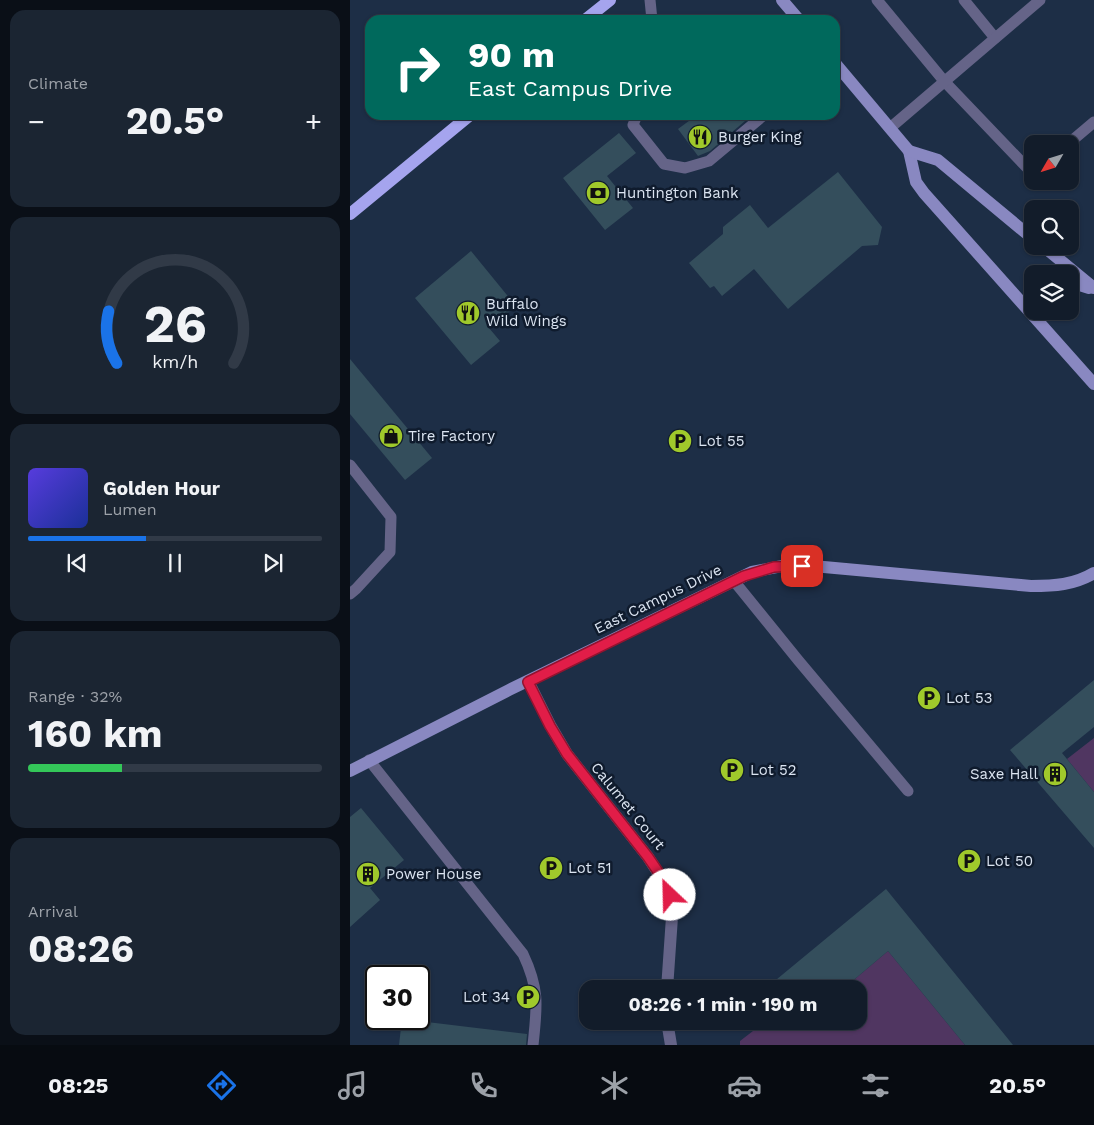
<!DOCTYPE html>
<meta charset="utf-8">
<style>
body{margin:0;font-family:"Work Sans",sans-serif;background:#1b2532;color:#f1f3f6;height:100vh;display:flex;flex-direction:column;font-size:19px;white-space:nowrap}
*{box-sizing:border-box;margin:0}
p{font-size:16px;color:#9ca1a8}
.icon{flex:none;width:28px;height:28px;fill:none;stroke:currentColor;stroke-width:2;stroke-linecap:round;stroke-linejoin:round}
.map{position:relative;flex:1;overflow:hidden}
.details{display:flex;flex-direction:column;gap:10px;padding:10px;background:#0a0f17;width:350px}
.details>*{flex:none}
.top-card{position:absolute;left:15px;top:15px;width:475px;height:105px;border-radius:15px;box-shadow:0 1px 4px #0004,0 0 0 1px #313a47;background:#00695c;color:#fff;overflow:hidden}
.needle{width:32px;rotate:231deg}
.fabs{position:absolute;left:674px;top:135px;display:grid;gap:10px}
.fabs a{display:grid;place-items:center;width:55px;height:55px;border-radius:10px;background:#121c2a;box-shadow:0 1px 4px #0004,0 0 0 1px #313a47;font-size:25px}
.speed{position:absolute;left:15px;top:965px;display:flex;gap:10px;font-size:25px;font-weight:700;text-align:center}
.speed>*{display:grid;place-content:center;width:65px;height:65px;border-radius:50%;background:#121c2a;box-shadow:0 1px 4px #0004,0 0 0 1px #313a47;line-height:1}
.speed .limit{border:2px solid #111;border-radius:8px;background:#fff;color:#111}
.pin{position:absolute;display:grid;place-items:center;width:42px;height:42px;color:#fff;margin:-21px;border-radius:10px;box-shadow:0 2px 8px #0006}
.me{position:absolute;width:55px;margin:-28px;rotate:336deg;stroke-linejoin:round;filter:drop-shadow(0 0 4px #0008)}
.turn{display:flex;align-items:center;gap:18px;height:105px;padding:0 20px;font-size:22px}
.turn .icon{width:65px;height:65px;stroke-width:2.5}
.turn b{display:block;font-size:35px;line-height:42px}
.big{font-size:38px;font-weight:700;line-height:1.1}
.details .tile{flex:1;display:flex;flex-direction:column;justify-content:center;gap:8px;min-width:0;padding:0 18px;border-radius:15px;background:#1b2532}
.details .dial{align-items:center;gap:0}
.dial svg{height:130px;overflow:visible;fill:none;stroke:#313a47;stroke-width:7;stroke-linecap:round;text-anchor:middle}
.dial text{fill:#f1f3f6;stroke:none}
.song{display:flex;align-items:center;gap:15px}
.cover{width:60px;height:60px;border-radius:8px;background:linear-gradient(135deg,hsl(250 70% 55%),hsl(230 70% 35%))}
.played{height:5px;border-radius:2px;background:linear-gradient(90deg,#1a73e8 40%,#313a47 40%)}
.keys{display:flex;justify-content:space-around;direction:ltr}
.heat{display:flex;justify-content:space-between;align-items:center;font-size:28px;direction:ltr}
.charge{height:8px;border-radius:4px;background:linear-gradient(90deg,#34c759 32%,#313a47 0)}
.trip{position:absolute;left:229px;top:980px;width:288px;height:50px;border-radius:15px;background:#121c2a;box-shadow:0 1px 4px #0004,0 0 0 1px #313a47;font-weight:700;line-height:50px;text-align:center}
.dock{display:flex;height:80px;justify-content:space-around;align-items:center;background:#070b11;color:#9ca1a8}
.dock .icon{width:35px;height:35px}
.dock .active{color:#1a73e8}
.dock b{font-size:22px;color:#f1f3f6}
main{display:flex;flex:1;min-height:0}
.map>svg:first-child{display:block}
.built{fill:#1d2e46;fill-rule:evenodd}
.green{fill:#503661}
.building{fill:#344e5c}
.lines{fill:none;stroke-linecap:round;stroke-linejoin:round}
.lane{stroke:#656488;stroke-width:11}
.street{stroke:#656488;stroke-width:12}
.secondary{stroke:#8988c1;stroke-width:12}
.primary{stroke:#a5a4ee;stroke-width:12}
.route-casing{stroke:#92132f;stroke-width:12}
.route{stroke:#e11d48;stroke-width:9}
.labels{text-anchor:middle;dominant-baseline:central;stroke-width:5;stroke-linejoin:round;paint-order:stroke}
.poi-label{font-size:15px;fill:#dbe4f1;stroke:#0f1b2d;text-anchor:start}
.street-label{font-size:15px;fill:#dbe4f1;stroke:#0f1b2d}
</style>
<main>
<section class="details">
<div class="tile"><p>Climate</p>
<div class="heat"><a>−</a><b class="big">20.5°</b><a>+</a></div>
</div>
<div class="tile dial"><svg viewBox="0 0 100 80">
<path d="M14 69A42 42 0 1 1 86 69"/>
<path d="M14 69A42 42 0 0 1 9 37" stroke="#1a73e8"/>
<text x="50" y="56" font-size="32" font-weight="700">26</text>
<text x="50" y="72" font-size="11">km/h</text>
</svg></div>
<div class="tile">
<div class="song"><i class="cover"></i><div><b>Golden Hour</b><p>Lumen</p></div></div>
<div class="played"></div>
<div class="keys"><svg class="icon" aria-label="previous" viewBox="0 0 24 24"><path d="M18 5L8 12l10 7zM5 5v14"/></svg><svg class="icon" aria-label="pause" viewBox="0 0 24 24"><path d="M8 5v14M16 5v14"/></svg><svg class="icon" aria-label="next" viewBox="0 0 24 24"><path d="M6 5l10 7-10 7zM19 5v14"/></svg></div>
</div>
<div class="tile"><p>Range · 32%</p><b class="big">160 km</b><div class="charge"></div></div>
<div class="tile"><p>Arrival</p><b class="big">08:26</b></div>
</section>
<div class="map">
<svg width="744" height="1045" viewBox="0 0 744 1045">
<rect width="100%" height="100%" fill="#182538"/>
<path class="built" d="M0 0H744V1045H0ZM20 20H485V115H20ZM682 144H720V181H682ZM682 209H720V246H682ZM682 274H720V311H682ZM26 976H69V1019H26ZM238 989H508V1021H238Z"/>
<g class="green">
<polygon points="744,738 744,792 717,759"/>
<polygon points="538,951 615,1045 390,1045 390,1041 416,1021 436,1021 443,1030 453,1021 508,1021 508,989 493,989"/>
</g>
<g class="building">
<polygon points="347,115 402,115 360,151 348,156 328,129"/>
<polygon points="269,133 286,153 257,176 283,208 255,230 213,178"/>
<polygon points="488,172 532,227 528,245 512,246 438,309 404,269 372,296 364,286 360,288 339,263 373,234 373,227 400,205 418,228"/>
<polygon points="121,251 166,306 139,328 150,341 121,365 65,298"/>
<polygon points="0,359 82,458 55,480 0,414"/>
<polygon points="744,680 744,727 712,753 744,792 744,848 660,750"/>
<polygon points="11,808 54,860 20,888 30,900 0,927 0,817"/>
<polygon points="536,889 663,1045 615,1045 538,951 493,989 415,989"/>
<polygon points="52,1019 177,1034 176,1045 49,1045"/>
</g>
<g class="lines">
<g class="lane">
<polyline points="300,0 302,20"/>
<polyline points="527,0 594,81 682,173"/>
<polyline points="614,0 645,38"/>
<polyline points="287,115 283,125 314,164 335,168 359,161 414,115"/>
<polyline points="540,128 690,0"/>
<polyline points="718,144 744,122"/>
<polyline points="0,465 41,517 40,552 6,589 0,594"/>
<polyline points="384,581 448,660 558,791"/>
<path d="M19 760 173 954C190 990 187 1007 183 1045"/>
</g>
<g class="street">
<polyline points="178,681 200,725 217,754 298,857 316,885 320,895 322,917 317,989"/>
<polyline points="317,1021 321,1045"/>
</g>
<g class="secondary">
<polyline points="432,0 449,20"/>
<polyline points="485,63 559,151 566,182 574,193 744,384"/>
<polyline points="559,151 588,160 682,238"/>
<polyline points="693,246 744,288"/>
<polyline points="720,282 739,288"/>
<path d="M0 771 159 690 402 572 437 565H452L681 586C704 586 724 585 744 573"/>
</g>
<g class="primary">
<polyline points="235,20 260,0"/>
<polyline points="0,214 120,115"/>
</g>
</g>
<g class="lines">
<g class="route-casing">
<polyline id="route" points="320,895 311,876 298,857 217,754 200,726 178,682 394,576 424,567 452,566"/>
</g>
<use href="#route" class="route"/>
</g>
<defs>
<g id="restaurant-disc" transform="scale(1.25)"><circle r="9.5" fill="#a0c92b" stroke="#0f1b2d"/><path d="M-5-6h1v4h1v-4h1v4h1v-4h1v5L-1.5 .5V6h-2V.5L-5-1ZM5-6V6H3V1.5H1.5Q1.5-4 5-6Z" fill="#111"/></g>
<g id="bank-disc" transform="scale(1.25)"><circle r="9.5" fill="#a0c92b" stroke="#0f1b2d"/><path d="M-6-4H6V4H-6ZM0-2.3a2.3 2.3 0 1 0 0 4.6a2.3 2.3 0 1 0 0-4.6Z" fill="#111"/></g>
<g id="shop-disc" transform="scale(1.25)"><circle r="9.5" fill="#a0c92b" stroke="#0f1b2d"/><path d="M-5-2.5h2.3a2.7 3.5 0 0 1 5.4 0H5L5.5 6h-11ZM-1.5-2.5h3a1.5 2.3 0 0 0-3 0Z" fill="#111"/></g>
<g id="parking-disc" transform="scale(1.25)"><circle r="9.5" fill="#a0c92b" stroke="#0f1b2d"/><path d="M-3.5-5.5H1a3.5 3.5 0 0 1 0 7H-1V5.5H-3.5ZM-1-3.4V-.6H.8a1.4 1.4 0 0 0 0-2.8Z" fill="#111"/></g>
<g id="building-disc" transform="scale(1.25)"><circle r="9.5" fill="#a0c92b" stroke="#0f1b2d"/><path d="M-4-6H4V6H1V3H-1V6H-4ZM-2.5-4.3h1.7v1.8h-1.7ZM.8-4.3h1.7v1.8H.8ZM-2.5-1h1.7V.8h-1.7ZM.8-1h1.7V.8H.8Z" fill="#111"/></g>
</defs>
<g fill-rule="evenodd">
<use href="#restaurant-disc" x="350" y="137"/>
<use href="#bank-disc" x="248" y="193"/>
<use href="#restaurant-disc" x="118" y="313"/>
<use href="#shop-disc" x="41" y="436"/>
<use href="#parking-disc" x="330" y="441"/>
<use href="#parking-disc" x="579" y="698"/>
<use href="#parking-disc" x="382" y="770"/>
<use href="#building-disc" x="705" y="774"/>
<use href="#parking-disc" x="619" y="861"/>
<use href="#parking-disc" x="201" y="868"/>
<use href="#building-disc" x="18" y="874"/>
<use href="#parking-disc" x="178" y="997"/>
</g>
<g class="labels">
<g class="poi-label">
<text x="368" y="137">Burger King</text>
<text x="266" y="193">Huntington Bank</text>
<text x="136" y="304">Buffalo<tspan x="136" dy="17">Wild Wings</tspan></text>
<text x="58" y="436">Tire Factory</text>
<text x="348" y="441">Lot 55</text>
<text x="596" y="698">Lot 53</text>
<text x="400" y="770">Lot 52</text>
<text x="688" y="774" text-anchor="end">Saxe Hall</text>
<text x="636" y="861">Lot 50</text>
<text x="218" y="868">Lot 51</text>
<text x="36" y="874">Power House</text>
<text x="160" y="997" text-anchor="end">Lot 34</text>
</g>
<g class="street-label">
<text transform="translate(308 599) rotate(-26)">East Campus Drive</text>
<text transform="translate(278 806) rotate(51)">Calumet Court</text>
</g>
</g>
</svg>
<div class="fabs">
<a><svg class="needle" viewBox="-14 -14 28 28"><path d="M0-13l5 13h-10z" fill="#e53935"/><path d="M0 13l5-13h-10z" fill="#9ca1a8"/></svg></a>
<a><svg class="icon" aria-label="search" viewBox="0 0 24 24"><circle cx="10" cy="10" r="6"/><path d="M15 15l6 6"/></svg></a>
<a><svg class="icon" aria-label="layers" viewBox="0 0 24 24"><path d="M12 4l9 5-9 5-9-5zM3 14l9 5 9-5"/></svg></a>
</div>
<div class="speed"><div class="limit">30</div></div>
<div class="pin" style="left:452px;top:566px;background:#d93025"><svg class="icon" aria-label="arrive" viewBox="0 0 24 24"><path d="M6 21V4h12l-3 4 3 4H6"/></svg></div>
<svg class="me" style="left:320px;top:895px" viewBox="-20 -20 40 40"><circle r="19" fill="#fff"/><path d="M0-13L10 11 0 6-10 11z" fill="#e11d48"/></svg>
<div class="trip">08:26 · 1 min · 190 m</div>
<div class="top-card">
<div class="turn"><svg class="icon" aria-label="right" viewBox="0 0 24 24"><path d="M7 20v-9h11M14 6l5 5-5 5"/></svg><div><b>90 m</b>East Campus Drive</div></div>
</div>
</div>
</main>
<nav class="dock">
<b>08:25</b>
<svg class="icon active" aria-label="directions" viewBox="0 0 24 24"><path d="M12 3l9 9-9 9-9-9zM9 14v-3h6M13 9l2 2-2 2"/></svg>
<svg class="icon" aria-label="music" viewBox="0 0 24 24"><path d="M9 18V5l10-2v13"/><circle cx="6" cy="18" r="3"/><circle cx="16" cy="16" r="3"/></svg>
<svg class="icon" aria-label="phone" viewBox="0 0 24 24"><path d="M5 4h4l2 5-3 2q2 4 5 5l2-3 5 2v4C11 20 4 13 5 4z"/></svg>
<svg class="icon" aria-label="climate" viewBox="0 0 24 24"><path d="M12 3v18M4 7l16 10M4 17L20 7"/></svg>
<svg class="icon" aria-label="car" viewBox="0 0 24 24"><path d="M5 17H2v-5l4-1 3-4h7l3 4 3 1v5h-3M9 17h6M6 11h13"/><circle cx="7" cy="17" r="2"/><circle cx="17" cy="17" r="2"/></svg>
<svg class="icon" aria-label="filters" viewBox="0 0 24 24"><path d="M4 7h16M4 17h16"/><circle cx="9" cy="7" r="2"/><circle cx="15" cy="17" r="2"/></svg>
<b>20.5°</b>
</nav>
